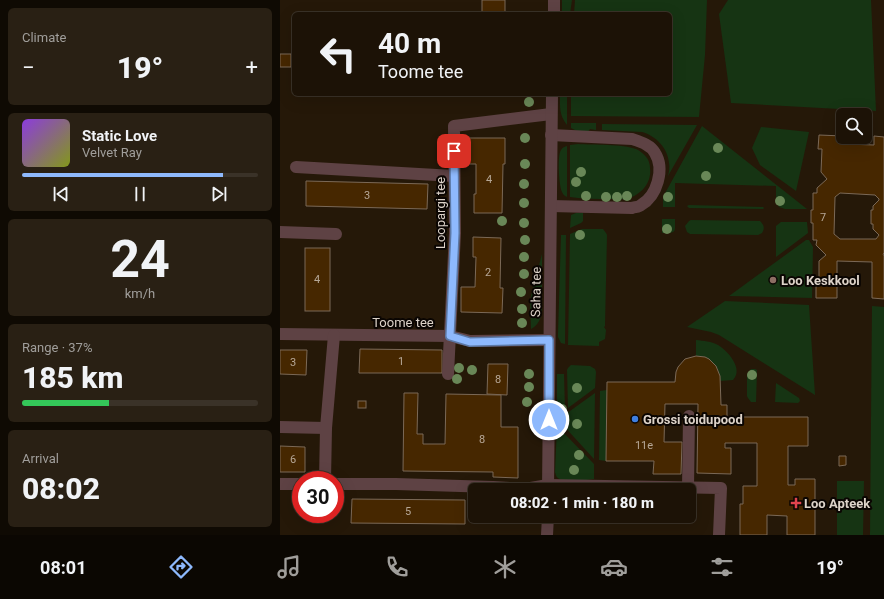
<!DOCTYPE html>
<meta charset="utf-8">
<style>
body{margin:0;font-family:Roboto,sans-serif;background:#292014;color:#f1f3f6;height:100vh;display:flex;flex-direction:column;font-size:15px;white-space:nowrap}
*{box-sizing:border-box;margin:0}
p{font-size:13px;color:#a09e9b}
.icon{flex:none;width:22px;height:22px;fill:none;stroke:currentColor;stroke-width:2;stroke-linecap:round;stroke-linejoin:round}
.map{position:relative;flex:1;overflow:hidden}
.sheet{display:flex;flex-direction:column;gap:8px;padding:8px;background:#0f0a03;width:280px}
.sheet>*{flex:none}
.guide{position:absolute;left:12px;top:12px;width:380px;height:84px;border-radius:6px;box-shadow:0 4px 16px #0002,0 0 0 1px #3a3228;background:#1c1206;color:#f1f3f6;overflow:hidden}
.tools{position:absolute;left:556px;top:108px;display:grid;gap:8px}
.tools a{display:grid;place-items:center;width:36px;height:36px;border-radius:6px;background:#1c1206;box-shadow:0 4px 16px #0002,0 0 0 1px #3a3228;font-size:20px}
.speed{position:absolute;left:12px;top:471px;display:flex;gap:8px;font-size:20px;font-weight:700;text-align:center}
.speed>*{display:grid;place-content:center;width:52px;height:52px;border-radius:50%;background:#1c1206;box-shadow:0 4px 16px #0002,0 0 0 1px #3a3228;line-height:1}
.speed .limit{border:6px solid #d22;background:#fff;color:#111}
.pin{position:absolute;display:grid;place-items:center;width:34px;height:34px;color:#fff;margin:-17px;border-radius:8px;box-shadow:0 2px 6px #0006}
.me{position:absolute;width:44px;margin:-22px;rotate:0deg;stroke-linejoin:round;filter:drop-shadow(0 0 3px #0008)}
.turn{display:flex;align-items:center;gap:14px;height:84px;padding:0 20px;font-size:18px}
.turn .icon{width:52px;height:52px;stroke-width:2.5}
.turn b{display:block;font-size:28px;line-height:34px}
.big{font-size:30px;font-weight:800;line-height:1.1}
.sheet .card{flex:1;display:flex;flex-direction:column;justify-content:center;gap:6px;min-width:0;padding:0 14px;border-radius:6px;background:#292014}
.sheet .dial{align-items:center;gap:0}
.dial b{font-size:52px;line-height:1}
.song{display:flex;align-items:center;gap:12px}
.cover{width:48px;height:48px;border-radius:6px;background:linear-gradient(135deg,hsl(270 70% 55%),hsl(70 70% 35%))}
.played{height:4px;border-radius:2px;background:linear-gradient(90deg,#8eb9fd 85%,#3a3228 85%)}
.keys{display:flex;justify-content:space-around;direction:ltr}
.heat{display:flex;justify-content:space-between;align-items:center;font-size:22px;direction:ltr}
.charge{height:6px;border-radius:3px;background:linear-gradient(90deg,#34c759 37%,#3a3228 0)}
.trip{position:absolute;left:188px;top:483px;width:228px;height:40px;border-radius:6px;background:#1c1206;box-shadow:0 4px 16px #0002,0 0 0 1px #3a3228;font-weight:800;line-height:40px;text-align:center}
.menu{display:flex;height:64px;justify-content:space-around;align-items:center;background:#0b0702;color:#a09e9b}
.menu .icon{width:28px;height:28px}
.menu .on{color:#8eb9fd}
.menu b{font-size:18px;color:#f1f3f6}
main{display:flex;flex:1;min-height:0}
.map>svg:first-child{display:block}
.green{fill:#163413}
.building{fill:#462700;stroke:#7b6957;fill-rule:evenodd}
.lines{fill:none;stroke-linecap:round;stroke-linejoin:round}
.minor{stroke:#5e4244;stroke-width:12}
.tree{fill:#698757}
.route-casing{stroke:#5c78a4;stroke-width:10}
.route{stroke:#8eb9fd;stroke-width:7}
.education-dot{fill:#8d6e63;stroke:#0a0502;stroke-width:1.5}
.shop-dot{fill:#3f7fe0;stroke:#0a0502;stroke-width:1.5}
.health-dot{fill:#e0444e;stroke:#0a0502;stroke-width:1.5}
.labels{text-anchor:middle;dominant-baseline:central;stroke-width:4;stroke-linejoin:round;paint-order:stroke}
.number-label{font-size:11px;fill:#b7a897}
.street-label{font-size:13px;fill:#ddd3c9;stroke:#0a0502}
.poi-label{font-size:13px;font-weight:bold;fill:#ddd3c9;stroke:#0a0502;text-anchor:start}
</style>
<main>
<section class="sheet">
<div class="card"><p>Climate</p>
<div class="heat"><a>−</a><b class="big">19°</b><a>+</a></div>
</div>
<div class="card">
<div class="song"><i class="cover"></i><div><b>Static Love</b><p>Velvet Ray</p></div></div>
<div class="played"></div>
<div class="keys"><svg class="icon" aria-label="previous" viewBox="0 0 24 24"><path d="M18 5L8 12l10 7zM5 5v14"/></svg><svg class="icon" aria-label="pause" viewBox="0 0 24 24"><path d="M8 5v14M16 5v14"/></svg><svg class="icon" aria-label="next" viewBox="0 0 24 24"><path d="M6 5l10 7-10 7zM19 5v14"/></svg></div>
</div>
<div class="card dial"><b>24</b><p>km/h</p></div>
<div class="card"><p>Range · 37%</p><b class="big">185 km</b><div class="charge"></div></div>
<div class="card"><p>Arrival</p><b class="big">08:02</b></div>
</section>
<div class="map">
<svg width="604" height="535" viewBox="0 0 604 535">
<rect width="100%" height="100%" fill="#251808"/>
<g class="green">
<polygon points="282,0 292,0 290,14 282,14"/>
<polygon points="295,0 427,0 425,55 419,117 291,116 291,94 390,94 390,14 294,14"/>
<polygon points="448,0 591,0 596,111 451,103 439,14"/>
<path d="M280 94H287V125C279 115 280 107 280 94Z"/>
<polygon points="291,123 316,123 316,130 310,129 307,133 297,131 291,128"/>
<path d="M322 124 417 125 388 176C389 172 390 167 389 163 388 148 376 136 362 132L322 130Z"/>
<polygon points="422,126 527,209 505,209 499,207 496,202 496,186 395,183 395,207 383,207 383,197"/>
<polygon points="481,127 529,132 516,191 480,165 472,148"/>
<path d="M298 144C313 145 343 144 356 149 364 153 370 159 370 168 372 182 362 194 349 198 343 200 336 199 331 199 317 199 304 199 290 197V145Z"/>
<path d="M287 146V197C284 195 284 196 282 192 279 186 277 155 281 150 283 147 284 147 287 146Z"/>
<polygon points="409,205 483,207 484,208 483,209 409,208 407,206"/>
<polygon points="296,213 303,213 303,221 301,223 290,228 291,215"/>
<path d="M382 219H395C395 233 397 233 382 233Z"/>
<path d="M411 220 480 221C484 225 485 228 482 233L478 235 410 234 407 232 405 226 409 221Z"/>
<polygon points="501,222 527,222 528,233 496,257 496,226"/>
<polygon points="302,229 323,229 326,233 327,235 325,326 324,327 326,330 325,339 319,342 319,346 288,345 290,234"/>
<polygon points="281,235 286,235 285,344 281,343 278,337 278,334"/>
<polygon points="526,240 529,240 533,247 532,298 449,296"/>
<path d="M262 254V311C261 319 258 325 251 329L250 300 252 292Z"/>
<polygon points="445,301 529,305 535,395 439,335 431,332 407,327"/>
<polygon points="592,306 604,307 604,535 590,535"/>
<path d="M416 340C424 341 431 341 438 345 448 351 464 369 453 380L440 381C440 366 430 356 416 356Z"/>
<polygon points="291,365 310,366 315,369 316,372 315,388 288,408 287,370 288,368"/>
<polygon points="471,369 475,369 477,370 476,402 471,402 468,398 467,396 467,375"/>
<polygon points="277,374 284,374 285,410 277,416"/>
<polygon points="496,383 519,398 520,401 518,403 495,402"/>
<polygon points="327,390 326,461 319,460 320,391"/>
<polygon points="315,393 314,459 282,424 281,420 283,416"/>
<path d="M277 427 279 428 314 464V479C306 480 284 484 278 478 276 477 276 475 275 472Z"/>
<polygon points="557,481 584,481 583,535 557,535"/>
</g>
<g class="building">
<rect x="202" y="0" width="23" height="14"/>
<rect x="0" y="54" width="11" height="13"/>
<path d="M539 135 563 136V137H566V144L594 145V136L604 137V253L603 254 604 256V299L592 298V262L557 261V298H536V285H539V261L546 255 536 245 537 240H533V223H531V210H533V193H537V188L547 179 541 172 542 149H538ZM560 193 595 195 599 199V200L593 206V210H591V224H593V229L599 235 596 239H560L554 234 555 197Z"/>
<polygon points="183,138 225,138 225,164 223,164 222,213 194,213 194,194 196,194 196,164 182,164"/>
<polygon points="26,181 148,184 147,209 26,206"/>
<polygon points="193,237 221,238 220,288 223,288 222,313 181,312 181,287 195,287 196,257 193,257"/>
<rect x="25" y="248" width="25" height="63"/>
<polygon points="80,349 162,350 162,373 79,373"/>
<polygon points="0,350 27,350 26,375 0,374"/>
<polygon points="416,356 425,357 429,359 436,366 440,376 441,405 447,405 447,417 528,417 528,446 508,446 508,485 515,485 515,479 535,479 535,535 507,535 507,516 487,515 487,535 460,535 460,504 463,504 463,486 477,486 477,443 445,443 445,448 451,448 451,474 417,473 418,404 385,404 384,442 402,442 401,474 373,474 374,461 326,461 327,382 395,382 396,372 398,367 405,359"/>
<polygon points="208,364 228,364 227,395 207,394"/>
<polygon points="124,393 138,393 137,434 143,434 143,444 165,444 166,394 221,395 221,427 238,427 238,478 213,477 213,472 123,471"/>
<rect x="78" y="401" width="8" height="7"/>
<polygon points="0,446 25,447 25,472 0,472"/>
<polygon points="559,456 566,456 566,465 559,466"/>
<polygon points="72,499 185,500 185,524 71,523"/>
</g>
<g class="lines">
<g class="minor">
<polyline points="274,14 274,0"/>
<polyline points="16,167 174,176"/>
<path d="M271 206 352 208C355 207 359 207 361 205 377 196 385 169 375 153 371 145 361 142 352 139L271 135"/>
<polyline points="0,232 56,234"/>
<polyline points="0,334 170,336 190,341 269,340"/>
<polyline points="168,374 175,233 174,126 271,114"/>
<polyline points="0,427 46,428"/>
<polyline points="45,480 46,428 54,335"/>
<polyline points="0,484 21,484"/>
<polyline points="55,484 116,484 213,487 245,489 268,485 441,488 439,535"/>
<polyline points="408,488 409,416"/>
<polyline points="268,490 272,94"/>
<polyline points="267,535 268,516"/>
</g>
</g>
<g class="tree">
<circle cx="249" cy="102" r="5"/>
<circle cx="245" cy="138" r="5"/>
<circle cx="438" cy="148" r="5"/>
<circle cx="245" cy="164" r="5"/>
<circle cx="301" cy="172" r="5"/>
<circle cx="426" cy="176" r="5"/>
<circle cx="296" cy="182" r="5"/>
<circle cx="244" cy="184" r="5"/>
<circle cx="306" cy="196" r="5"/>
<circle cx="347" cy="196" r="5"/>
<circle cx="326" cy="197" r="5"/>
<circle cx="337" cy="197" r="5"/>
<circle cx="388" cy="197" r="5"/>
<circle cx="500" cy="201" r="5"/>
<circle cx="244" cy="203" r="5"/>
<circle cx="222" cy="221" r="5"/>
<circle cx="244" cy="223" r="5"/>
<circle cx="387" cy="229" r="5"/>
<circle cx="300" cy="235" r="5"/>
<circle cx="245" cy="240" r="5"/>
<circle cx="244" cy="257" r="5"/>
<circle cx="244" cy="274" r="5"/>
<circle cx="241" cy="292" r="5"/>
<circle cx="242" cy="309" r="5"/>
<circle cx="242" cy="323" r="5"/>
<circle cx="179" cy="368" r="5"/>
<circle cx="192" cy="370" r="5"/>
<circle cx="249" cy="374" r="5"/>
<circle cx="472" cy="375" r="5"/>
<circle cx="177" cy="379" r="5"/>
<circle cx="249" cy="387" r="5"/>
<circle cx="297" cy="388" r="5"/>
<circle cx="247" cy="402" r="5"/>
<circle cx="282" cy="409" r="5"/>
<circle cx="297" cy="424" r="5"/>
<circle cx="299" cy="455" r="5"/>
<circle cx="294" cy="470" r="5"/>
</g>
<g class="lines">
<g class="route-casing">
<polyline id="route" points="174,151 175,233 170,336 190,342 269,340 269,420"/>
</g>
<use href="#route" class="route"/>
</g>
<circle class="education-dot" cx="493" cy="280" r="4"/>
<circle class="shop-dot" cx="355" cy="419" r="4"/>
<path class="health-dot" d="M514 497h4v4h4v4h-4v4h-4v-4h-4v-4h4z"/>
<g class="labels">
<g class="number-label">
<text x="209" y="179">4</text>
<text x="87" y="195">3</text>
<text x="543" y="217">7</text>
<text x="208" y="272">2</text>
<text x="37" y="279">4</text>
<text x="121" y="361">1</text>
<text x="13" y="362">3</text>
<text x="218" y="379">8</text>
<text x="202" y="439">8</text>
<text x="364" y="445">11e</text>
<text x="13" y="459">6</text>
<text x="128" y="511">5</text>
</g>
<g class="street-label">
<text transform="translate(160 213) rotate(-90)">Loopargi tee</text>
<text transform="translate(256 292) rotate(-89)">Saha tee</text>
<text x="123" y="322">Toome tee</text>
</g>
<g class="poi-label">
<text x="501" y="280">Loo Keskkool</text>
<text x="363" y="419">Grossi toidupood</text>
<text x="524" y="503">Loo Apteek</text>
</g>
</g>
</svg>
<div class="tools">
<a><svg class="icon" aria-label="search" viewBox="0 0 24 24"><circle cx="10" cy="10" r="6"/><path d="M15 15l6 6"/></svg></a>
</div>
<div class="speed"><div class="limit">30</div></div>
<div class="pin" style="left:174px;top:151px;background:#d93025"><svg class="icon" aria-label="arrive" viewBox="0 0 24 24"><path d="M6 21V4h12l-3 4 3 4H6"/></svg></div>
<svg class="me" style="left:269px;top:420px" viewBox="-20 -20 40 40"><circle r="17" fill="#8eb9fd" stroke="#fff" stroke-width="3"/><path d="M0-11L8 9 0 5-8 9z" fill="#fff"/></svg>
<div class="trip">08:02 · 1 min · 180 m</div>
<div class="guide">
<div class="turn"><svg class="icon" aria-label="left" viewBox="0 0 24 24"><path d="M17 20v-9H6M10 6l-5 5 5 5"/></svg><div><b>40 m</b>Toome tee</div></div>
</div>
</div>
</main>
<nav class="menu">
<b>08:01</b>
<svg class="icon on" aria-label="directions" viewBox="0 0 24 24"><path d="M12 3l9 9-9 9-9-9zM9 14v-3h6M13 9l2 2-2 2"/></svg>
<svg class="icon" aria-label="music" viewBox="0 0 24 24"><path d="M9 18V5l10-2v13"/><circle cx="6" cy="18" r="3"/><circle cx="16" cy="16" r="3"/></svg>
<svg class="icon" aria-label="phone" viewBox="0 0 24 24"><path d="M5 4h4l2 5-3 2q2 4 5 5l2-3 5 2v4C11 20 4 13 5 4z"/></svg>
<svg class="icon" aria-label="climate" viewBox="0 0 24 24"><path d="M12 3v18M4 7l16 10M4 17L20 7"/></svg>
<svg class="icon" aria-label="car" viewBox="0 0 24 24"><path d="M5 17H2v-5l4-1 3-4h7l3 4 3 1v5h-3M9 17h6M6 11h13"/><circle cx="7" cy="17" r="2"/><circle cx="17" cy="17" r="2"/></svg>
<svg class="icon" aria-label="filters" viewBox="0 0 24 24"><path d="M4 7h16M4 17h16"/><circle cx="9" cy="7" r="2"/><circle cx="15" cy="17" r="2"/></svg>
<b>19°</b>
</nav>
